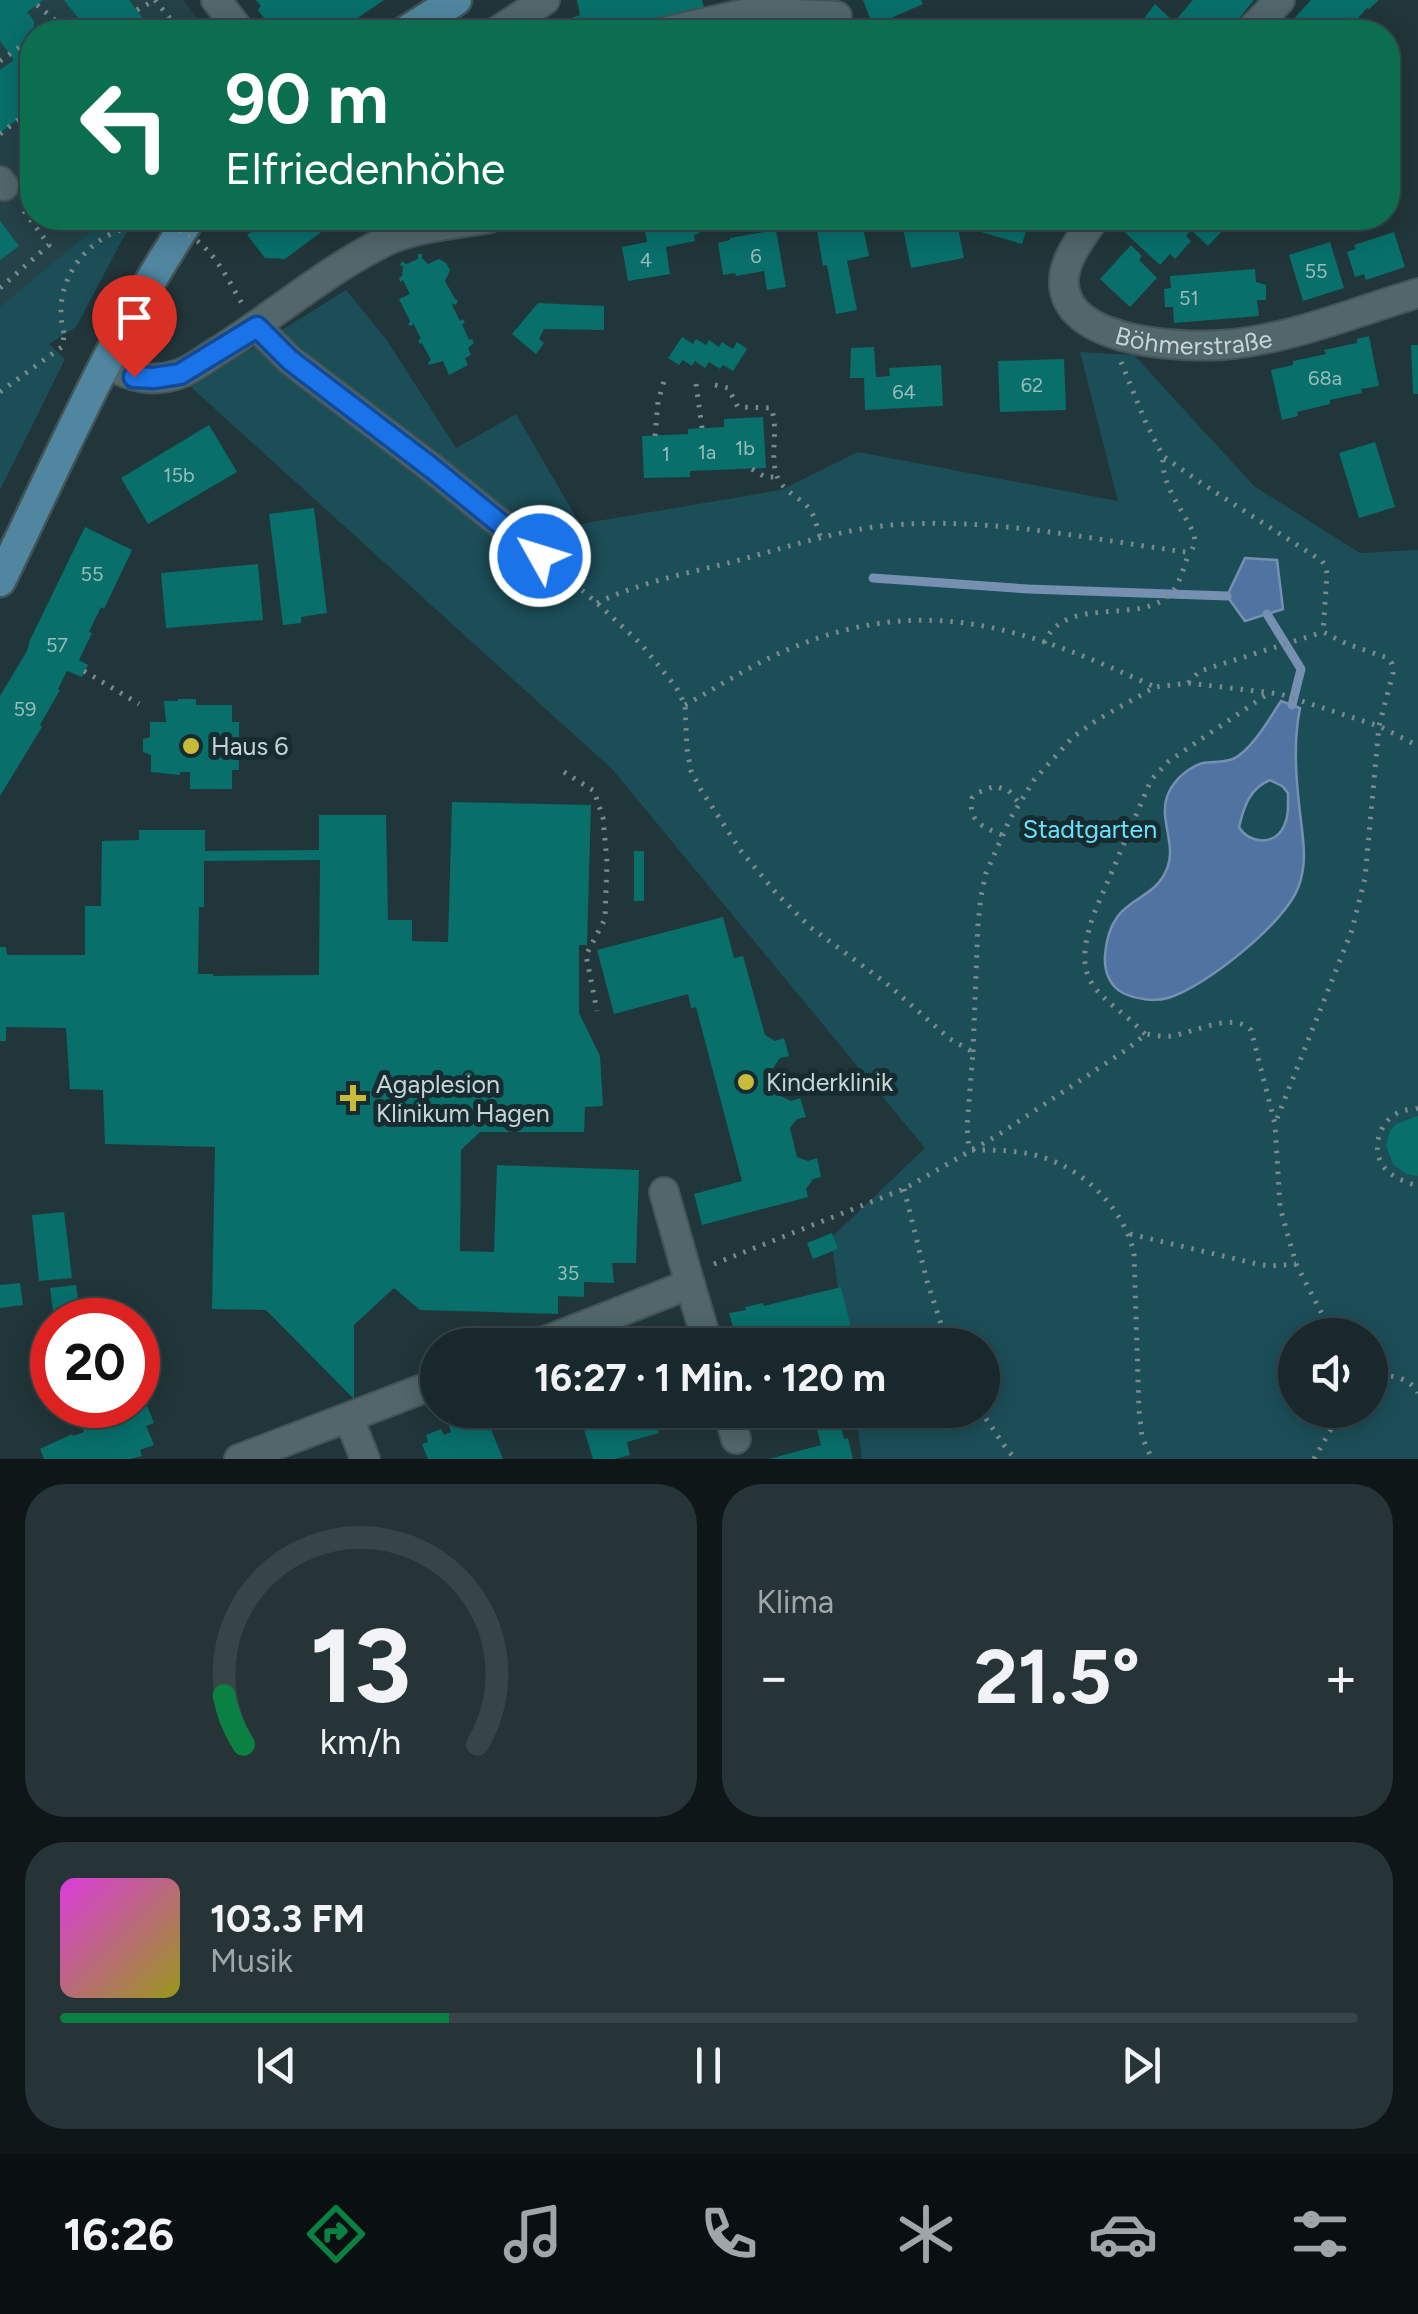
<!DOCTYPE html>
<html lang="de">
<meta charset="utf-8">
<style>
body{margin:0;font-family:Figtree,sans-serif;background:#263438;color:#f1f3f6;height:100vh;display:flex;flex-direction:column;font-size:38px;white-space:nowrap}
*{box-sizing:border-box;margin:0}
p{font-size:32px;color:#9fa6a9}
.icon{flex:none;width:55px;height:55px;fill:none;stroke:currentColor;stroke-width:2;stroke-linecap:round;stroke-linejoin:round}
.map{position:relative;height:1459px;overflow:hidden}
.details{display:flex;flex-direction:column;gap:25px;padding:25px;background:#0e1618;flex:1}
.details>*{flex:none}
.top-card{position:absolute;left:20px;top:20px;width:1380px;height:210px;border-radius:40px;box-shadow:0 5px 25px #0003,0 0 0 2px #374448;background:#0b6e4f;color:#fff;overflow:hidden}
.buttons{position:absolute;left:1278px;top:1318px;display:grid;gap:20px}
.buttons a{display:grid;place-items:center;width:110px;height:110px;border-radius:50%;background:#19282c;box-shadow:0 5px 25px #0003,0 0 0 2px #374448;font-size:50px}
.speed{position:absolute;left:30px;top:1298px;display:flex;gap:20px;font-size:50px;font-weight:700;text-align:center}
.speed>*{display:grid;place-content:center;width:130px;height:130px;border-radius:50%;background:#19282c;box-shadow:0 5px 25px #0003,0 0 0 2px #374448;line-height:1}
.speed .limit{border:15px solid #d22;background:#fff;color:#111}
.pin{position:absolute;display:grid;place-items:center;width:85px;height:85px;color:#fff;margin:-102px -42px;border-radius:50% 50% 50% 0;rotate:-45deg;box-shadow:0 0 10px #0007}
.pin .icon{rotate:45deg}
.me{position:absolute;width:110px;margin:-55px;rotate:309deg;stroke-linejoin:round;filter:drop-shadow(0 0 8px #0008)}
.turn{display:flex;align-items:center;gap:35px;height:210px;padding:0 40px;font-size:45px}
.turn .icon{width:130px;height:130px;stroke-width:2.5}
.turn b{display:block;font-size:70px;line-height:85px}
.big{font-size:75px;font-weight:700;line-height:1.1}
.details .widget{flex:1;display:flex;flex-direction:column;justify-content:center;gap:15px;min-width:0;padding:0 35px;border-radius:40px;background:#263438}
.details .dial{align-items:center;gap:0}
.dial svg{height:260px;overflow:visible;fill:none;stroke:#374448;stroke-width:7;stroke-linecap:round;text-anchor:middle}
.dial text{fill:#f1f3f6;stroke:none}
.song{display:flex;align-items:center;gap:30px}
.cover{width:120px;height:120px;border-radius:15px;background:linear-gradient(135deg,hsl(300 70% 55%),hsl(60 70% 35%))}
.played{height:10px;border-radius:5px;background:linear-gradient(90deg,#0b8043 30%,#374448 30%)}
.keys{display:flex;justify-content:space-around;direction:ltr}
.heat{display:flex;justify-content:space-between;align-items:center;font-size:55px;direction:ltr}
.details .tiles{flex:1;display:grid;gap:25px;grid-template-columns:1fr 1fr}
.widget:last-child{grid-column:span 2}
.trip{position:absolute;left:420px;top:1328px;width:580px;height:100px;border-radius:50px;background:#19282c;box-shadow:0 5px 25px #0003,0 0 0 2px #374448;font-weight:700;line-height:100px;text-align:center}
.menu{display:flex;height:160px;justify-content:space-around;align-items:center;background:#0a1012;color:#9fa6a9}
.menu .icon{width:70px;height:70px}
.menu .on{color:#0b8043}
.menu b{font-size:45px;color:#f1f3f6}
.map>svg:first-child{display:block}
.built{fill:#244248}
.green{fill:#1c4e58;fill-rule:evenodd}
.water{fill:#5173a1;stroke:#7590b1;stroke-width:2.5;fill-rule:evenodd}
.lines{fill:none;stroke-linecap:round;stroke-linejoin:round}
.stream{stroke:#7590b1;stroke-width:9}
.building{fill:#086f6b;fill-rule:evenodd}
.minor-casing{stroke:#425458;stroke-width:32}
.major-casing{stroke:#425458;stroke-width:35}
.path{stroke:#798a8d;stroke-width:5;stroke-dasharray:2.5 8;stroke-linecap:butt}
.minor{stroke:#51676c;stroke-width:28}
.major{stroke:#5086a0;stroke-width:30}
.path-bridge{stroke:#798a8d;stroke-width:5;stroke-dasharray:2.5 8;stroke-linecap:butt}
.route-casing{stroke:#114b97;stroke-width:25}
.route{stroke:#1a73e8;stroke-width:18}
.poi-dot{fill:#c8bb3b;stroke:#172c30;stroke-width:4}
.labels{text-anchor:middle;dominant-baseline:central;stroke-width:10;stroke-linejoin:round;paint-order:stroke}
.number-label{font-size:20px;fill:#98bcbc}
.street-label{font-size:25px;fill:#c8d5d7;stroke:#172c30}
.poi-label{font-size:25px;fill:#c8d5d7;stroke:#172c30;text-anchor:start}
.park-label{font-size:25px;fill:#6ae2fb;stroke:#172c30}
</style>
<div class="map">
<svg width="1418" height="1459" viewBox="0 0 1418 1459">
<rect width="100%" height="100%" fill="#21363a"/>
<polygon class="built" points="0,0 183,0 208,32 32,32 32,218 137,218 122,240 76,327 0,323"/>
<g class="green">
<polygon points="107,218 137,218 122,240 76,327 49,344 65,359 0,490 0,307"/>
<path d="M346 290 386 339 456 448 516 414 580 524 781 490 858 452 1118 501 1080 352 1134 355 1254 486 1360 553 1418 550V1459H862L855 1410H982V1345H846L831 1238 925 1148 612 769 191 387ZM1295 1335H1370V1410H1295Z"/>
</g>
<g class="water">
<polygon points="1245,558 1277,560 1283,609 1245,621 1227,596"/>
<path d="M1281 701 1300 708C1293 743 1296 778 1300 813 1303 839 1308 863 1298 888 1284 924 1205 987 1168 998 1155 1002 1135 999 1123 993 1109 986 1104 970 1105 955 1110 892 1154 907 1168 866 1176 842 1157 816 1169 792 1175 779 1189 767 1203 763 1212 761 1224 763 1233 759 1251 751 1270 718 1281 701ZM1270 780 1282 786 1288 793C1288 804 1289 816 1284 826 1275 846 1249 844 1239 827 1244 806 1250 788 1270 780Z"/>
</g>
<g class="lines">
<g class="stream">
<polyline points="873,578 1028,589 1227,596"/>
<polyline points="1267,614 1301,669 1292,705"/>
</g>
</g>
<g class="building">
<polygon points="0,0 43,0 27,12 34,21 34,27 37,32 32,32 32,47 26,52 32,61 32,108 0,133 0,70 14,60 0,41"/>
<polygon points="64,0 129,0 153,32 89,32"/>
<polygon points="256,0 384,0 337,32 275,32 258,10 261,6"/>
<polygon points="577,0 702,0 705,11 617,32 529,32 580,15"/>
<polygon points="863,0 921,0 923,4 873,26"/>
<polygon points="1193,0 1254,0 1228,32 1138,32 1135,30 1155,4 1174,22"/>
<polygon points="1311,0 1379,0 1369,9 1367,8 1346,32 1282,32"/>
<polygon points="269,218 340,218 285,259 265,258 247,235"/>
<polygon points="657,218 697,218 700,233 694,235 695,241 666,247 670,274 628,281 622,247 647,242 645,231 659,228"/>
<polygon points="901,218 956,218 964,258 911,268"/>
<polygon points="985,218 1045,218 1041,230 1028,225 1022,244 981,232"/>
<polygon points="1129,218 1216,218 1226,227 1208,246 1191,230 1186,236 1191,241 1175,259 1170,254 1160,265 1120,228"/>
<polygon points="0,221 19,246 0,260"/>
<polygon points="862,223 869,256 847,261 857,310 836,314 827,265 823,266 817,231"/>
<polygon points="776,230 786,287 767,290 764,271 736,276 735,273 723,275 718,243 730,240 730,238"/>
<polygon points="1394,232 1405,267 1366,280 1364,274 1355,277 1347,252 1356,249 1354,245"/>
<polygon points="1330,242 1344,288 1303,301 1289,255"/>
<polygon points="1131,245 1142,256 1139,260 1157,278 1130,307 1100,279"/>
<polygon points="418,254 422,254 422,258 428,264 439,259 446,263 450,270 445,281 455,299 458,300 456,305 451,303 460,321 463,319 465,323 462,324 469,340 472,339 474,343 468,348 471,355 465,358 468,365 449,375 443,361 429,365 428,362 431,360 422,343 420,344 418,340 421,339 413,323 412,326 408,325 410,321 399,299 410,294 403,280 400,282 399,278 402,276 403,267 400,265 402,261 406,264 418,259"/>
<polygon points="1255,269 1256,282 1266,285 1266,300 1257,300 1259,316 1174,323 1173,307 1165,307 1164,289 1171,288 1170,276"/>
<polygon points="538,303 604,306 604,330 544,329 539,339 544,343 536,354 512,334"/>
<polygon points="1369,336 1379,386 1361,389 1362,393 1330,400 1330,404 1297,412 1298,416 1282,420 1271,370 1293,365 1293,361 1326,354 1324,350 1357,343 1357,339"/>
<polygon points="682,337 693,344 696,339 706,345 709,340 719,347 722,342 733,349 737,342 747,349 733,371 723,365 720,369 709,362 705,368 695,361 692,366 683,360 679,365 668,358"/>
<polygon points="1411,345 1418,345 1418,394 1413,394"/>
<polygon points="874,347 876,377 890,376 889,368 941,365 943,406 865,410 864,378 850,378 851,348"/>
<polygon points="1064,359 1066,410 1000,412 998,361"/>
<polygon points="763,417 766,468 690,471 690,477 644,478 642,436 688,434 688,429 724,427 724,419"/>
<polygon points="209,425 237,472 148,524 121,478"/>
<polygon points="1375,442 1395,507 1359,518 1339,453"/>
<polygon points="314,508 327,613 301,617 301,623 283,625 269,514"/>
<polygon points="85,527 132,550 104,609 101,607 89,632 92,633 79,660 88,665 82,677 67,671 58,689 60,690 40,725 42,727 0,796 0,696 27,651 30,640"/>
<polygon points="258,564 263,620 166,628 161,573"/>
<polygon points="178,699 196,699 196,705 232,705 232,722 239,722 239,770 232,770 232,789 190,789 190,772 180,772 180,775 151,772 151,755 143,752 143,739 150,737 150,722 166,722 164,701 178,701"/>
<path d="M452 802 591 805 587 945H579V1013L600 1056 603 1106 585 1107 584 1132H480L461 1150 460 1251 494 1252 497 1165 639 1170 636 1263H612L614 1283 584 1282V1297L558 1296V1314L420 1310 394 1288 354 1325V1399L266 1310 212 1309 215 1147 105 1144 103 1090 70 1089 66 1028 6 1027V1041H0V947H6L7 955H85V906H101L102 841 139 840V830H205V851L319 850V815H386L388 920H412V941L448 942ZM320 860 319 975 213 976V974H198L199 907H204V861Z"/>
<rect x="634" y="851" width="10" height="50"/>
<polygon points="723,917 734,958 743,956 765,1035 775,1041 784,1038 789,1056 780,1058 773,1068 781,1096 791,1101 800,1098 806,1117 797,1119 790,1128 797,1157 808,1161 817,1158 821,1177 813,1179 806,1189 808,1197 702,1225 694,1194 742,1181 696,1007 691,1008 688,994 614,1014 597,950"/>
<polygon points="1418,1116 1418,1176 1406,1174 1393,1164 1386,1145 1390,1131 1396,1124"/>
<polygon points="64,1212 72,1278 39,1281 32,1215"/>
<polygon points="832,1233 838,1249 813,1259 807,1243"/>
<polygon points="20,1283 23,1305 0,1308 0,1285"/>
<polygon points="76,1285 81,1320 54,1320 50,1288"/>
<polygon points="841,1287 854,1340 833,1345 738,1345 729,1313 746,1310 745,1307 763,1303 764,1306"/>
<polygon points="146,1403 154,1423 146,1426 154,1445 140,1450 142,1456 130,1459 44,1459 40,1449 72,1434 73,1436 84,1432 76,1411 90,1406 91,1409 102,1405 138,1406"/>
<polygon points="622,1410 652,1410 659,1433 627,1442 630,1455 615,1459 593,1459 582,1423"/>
<polygon points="820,1410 837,1410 844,1439 848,1438 853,1459 769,1459 821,1445 812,1412"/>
<polygon points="881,1410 904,1410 905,1419 881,1420"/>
<polygon points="463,1420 465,1426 473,1423 475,1427 488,1422 503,1459 428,1459 422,1444 428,1442 426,1435 441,1429 444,1435 451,1432 449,1426"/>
</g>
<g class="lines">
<g class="minor-casing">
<g id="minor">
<polyline points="216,0 241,32"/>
<polyline points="496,32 545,0"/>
<polyline points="664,32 752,12 837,16"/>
<polyline points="1249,32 1280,0"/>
<polyline points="0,181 4,186"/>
<path id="s1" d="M1095 218C1083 235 1065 258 1064 279 1060 345 1189 349 1233 344 1296 337 1358 311 1418 293"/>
<polyline points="257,327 290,360 433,469 540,556"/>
<path d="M105 364C130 376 151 384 179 374 192 370 206 358 218 351 272 317 322 274 378 245 411 227 454 225 490 218"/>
<polyline points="690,1284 708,1345"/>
<polyline points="535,1345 690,1284 664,1192"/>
<polyline points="728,1410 736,1439"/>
<polyline points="349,1418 365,1459"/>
<polyline points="239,1459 438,1383"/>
</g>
</g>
<g class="major-casing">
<g id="major">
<polyline points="405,32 456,0"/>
<path d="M0 581C60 458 114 331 190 218"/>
</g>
</g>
<g class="path">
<polyline points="155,0 181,32"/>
<polyline points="37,5 56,21 40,32"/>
<polyline points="137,10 155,0"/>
<polyline points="56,21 65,32"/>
<polyline points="0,61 32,38"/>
<polyline points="0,134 32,109"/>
<polyline points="0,288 49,245 21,207"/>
<polyline points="1121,362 1146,423 1163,456 1201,483 1322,561 1326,567 1327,574 1323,632 1347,644 1388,658 1392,664 1393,673 1379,726 1365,878 1352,930 1276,1121"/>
<polyline points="696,384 702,428"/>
<path d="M715 385 728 388 738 407 771 408C779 429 770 452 776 473 780 490 798 496 809 508 815 516 817 529 821 538"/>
<polyline points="0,392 63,346 64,333"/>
<polyline points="655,436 658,402 664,381"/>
<polyline points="752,469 765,477 777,477"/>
<polyline points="558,570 597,603 641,644 676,687 685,705 687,749 691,771 701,790 741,851 776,893 810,927 886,983 950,1039 973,1052 967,1127 969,1150"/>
<path d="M597 603C638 583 684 574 728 563 782 549 836 530 891 525 990 517 1089 539 1186 552L1192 550 1195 542 1194 534C1182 508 1161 486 1163 456"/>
<path d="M1044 643C1066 592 1144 628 1173 591 1181 581 1184 565 1189 553"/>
<polyline points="84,671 139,704"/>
<polyline points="1188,683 1200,671 1323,632"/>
<path d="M685 705C721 685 756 662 794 647 929 592 1029 630 1155 687"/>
<polyline points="564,772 594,791 603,818 607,862 605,919 586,955 597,1011"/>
<path d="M1002 835C982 827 968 821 972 798L977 793 995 786 1009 791 1019 803"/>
<path d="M1145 1034C1101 990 1069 989 1093 916L1151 780 1169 761 1269 693"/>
<polyline points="973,1052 978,923 981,896 986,873 1010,819 1034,780 1073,737 1097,720 1155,687 1188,683 1280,694 1379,726 1418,746"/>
<path d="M1418 1108C1415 1109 1404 1110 1402 1111 1381 1118 1370 1147 1383 1166 1391 1177 1405 1182 1418 1186"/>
<path d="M972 1150C996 1150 1019 1150 1042 1157 1085 1170 1125 1210 1134 1254L1139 1410 1142 1437 1152 1459"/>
<polyline points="904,1189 927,1281 948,1345"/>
<polyline points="1130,1234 1257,1264 1270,1266 1296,1264"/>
<path d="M714 1264 904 1189 998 1135 1126 1050 1146 1034C1154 1035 1163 1037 1171 1036 1194 1033 1232 1011 1251 1030L1275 1124 1280 1207 1296 1264 1333 1335"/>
<path d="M1370 1376C1387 1374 1409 1376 1418 1393"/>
<polyline points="980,1410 1008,1451 1016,1459"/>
<polyline points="1314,1459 1342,1410"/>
</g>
<use href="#minor" class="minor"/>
<use href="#major" class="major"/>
<path class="path-bridge" d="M64 333C44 261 128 196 193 238 217 254 229 282 244 307"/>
</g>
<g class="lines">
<g class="route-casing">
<polyline id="route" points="134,377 154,378 180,374 257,327 290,360 433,469 540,556"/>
</g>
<use href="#route" class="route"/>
</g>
<g class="poi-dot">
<circle cx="191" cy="746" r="10"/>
<circle cx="746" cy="1082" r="10"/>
<path d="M348 1083h10v10h10v10h-10v10h-10v-10h-10v-10h10z"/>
</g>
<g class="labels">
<g class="number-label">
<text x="756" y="256">6</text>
<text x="646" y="260">4</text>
<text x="1316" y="271">55</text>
<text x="1189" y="298">51</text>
<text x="1325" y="378">68a</text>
<text x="1032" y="385">62</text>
<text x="904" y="392">64</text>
<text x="745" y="448">1b</text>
<text x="707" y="452">1a</text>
<text x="666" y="454">1</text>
<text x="179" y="475">15b</text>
<text x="92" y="574">55</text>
<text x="57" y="645">57</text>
<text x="25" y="709">59</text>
<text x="568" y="1273">35</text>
</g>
<g class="street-label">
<text stroke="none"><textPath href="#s1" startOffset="230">Böhmerstraße</textPath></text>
</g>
<g class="poi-label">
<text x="211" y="746">Haus 6</text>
<text x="766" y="1082">Kinderklinik</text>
<text x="376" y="1084">Agaplesion<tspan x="376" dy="29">Klinikum Hagen</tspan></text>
</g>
<g class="park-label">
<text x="1090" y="829">Stadtgarten</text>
</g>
</g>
</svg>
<div class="buttons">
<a><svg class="icon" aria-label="sound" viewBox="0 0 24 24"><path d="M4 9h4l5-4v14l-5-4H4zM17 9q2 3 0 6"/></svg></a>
</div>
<div class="speed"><div class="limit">20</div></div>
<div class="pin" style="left:134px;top:377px;background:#d93025"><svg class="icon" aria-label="arrive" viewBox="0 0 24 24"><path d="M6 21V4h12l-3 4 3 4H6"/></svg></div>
<svg class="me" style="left:540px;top:556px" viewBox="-20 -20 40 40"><circle r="17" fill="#1a73e8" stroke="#fff" stroke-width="3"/><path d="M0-11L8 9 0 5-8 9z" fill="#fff"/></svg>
<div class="trip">16:27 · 1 Min. · 120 m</div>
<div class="top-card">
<div class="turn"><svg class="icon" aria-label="left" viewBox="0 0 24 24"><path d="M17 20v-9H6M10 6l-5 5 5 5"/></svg><div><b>90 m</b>Elfriedenhöhe</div></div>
</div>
</div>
<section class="details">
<div class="tiles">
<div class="widget dial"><svg viewBox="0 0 100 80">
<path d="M14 69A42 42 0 1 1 86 69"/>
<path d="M14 69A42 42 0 0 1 8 54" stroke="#0b8043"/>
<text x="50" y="56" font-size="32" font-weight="700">13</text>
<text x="50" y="72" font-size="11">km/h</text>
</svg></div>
<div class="widget"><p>Klima</p>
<div class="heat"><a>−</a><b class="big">21.5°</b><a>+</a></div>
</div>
<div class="widget">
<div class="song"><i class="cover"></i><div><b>103.3 FM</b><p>Musik</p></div></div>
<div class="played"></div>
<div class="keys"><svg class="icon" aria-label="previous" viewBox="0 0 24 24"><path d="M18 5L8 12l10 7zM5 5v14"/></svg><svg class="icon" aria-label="pause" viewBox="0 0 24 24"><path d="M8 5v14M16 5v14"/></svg><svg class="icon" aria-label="next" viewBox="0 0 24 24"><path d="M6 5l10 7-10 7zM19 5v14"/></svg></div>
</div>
</div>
</section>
<nav class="menu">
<b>16:26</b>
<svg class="icon on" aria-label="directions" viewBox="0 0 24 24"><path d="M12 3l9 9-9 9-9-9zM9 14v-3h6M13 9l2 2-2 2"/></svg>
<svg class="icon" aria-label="music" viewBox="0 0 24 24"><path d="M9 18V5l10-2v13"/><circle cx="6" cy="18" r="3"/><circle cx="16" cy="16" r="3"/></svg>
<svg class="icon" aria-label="phone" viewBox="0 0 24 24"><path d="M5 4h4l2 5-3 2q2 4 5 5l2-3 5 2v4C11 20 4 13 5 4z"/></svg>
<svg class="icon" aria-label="climate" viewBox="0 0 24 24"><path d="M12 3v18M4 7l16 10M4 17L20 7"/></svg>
<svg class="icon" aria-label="car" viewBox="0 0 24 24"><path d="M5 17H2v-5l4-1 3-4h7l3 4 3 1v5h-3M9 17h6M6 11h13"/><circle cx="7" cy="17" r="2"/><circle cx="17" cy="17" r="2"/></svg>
<svg class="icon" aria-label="filters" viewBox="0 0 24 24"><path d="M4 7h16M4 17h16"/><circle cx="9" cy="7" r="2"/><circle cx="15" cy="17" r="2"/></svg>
</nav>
